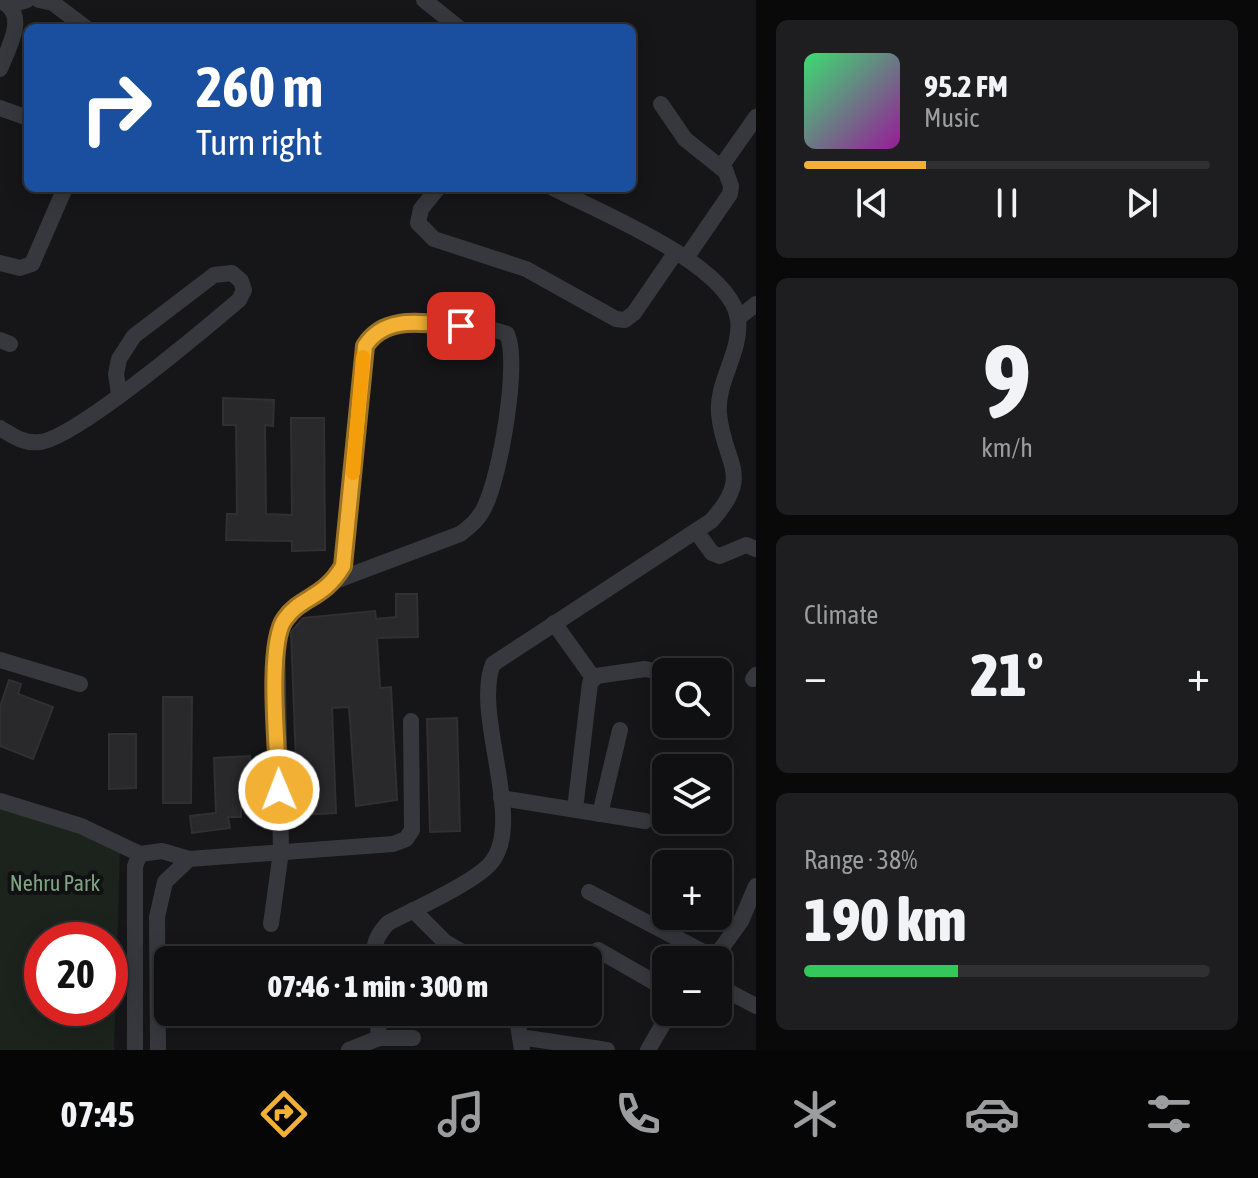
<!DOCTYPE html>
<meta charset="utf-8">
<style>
body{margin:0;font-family:"Asap Condensed",sans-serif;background:#1e1e20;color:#f1f3f6;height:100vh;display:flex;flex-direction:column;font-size:30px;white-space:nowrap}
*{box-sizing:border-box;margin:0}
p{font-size:26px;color:#9c9d9f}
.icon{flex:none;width:44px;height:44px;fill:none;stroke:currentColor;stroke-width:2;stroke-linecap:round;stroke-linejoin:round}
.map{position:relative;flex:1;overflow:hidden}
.panel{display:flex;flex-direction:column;gap:20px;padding:20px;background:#09090a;width:502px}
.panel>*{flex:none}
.top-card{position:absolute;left:24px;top:24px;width:612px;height:168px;border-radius:12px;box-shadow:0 4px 20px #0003,0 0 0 2px #303032;background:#1a4fa0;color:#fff;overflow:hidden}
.controls{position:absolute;left:652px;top:658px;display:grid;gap:16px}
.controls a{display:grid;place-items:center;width:80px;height:80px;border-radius:12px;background:#101012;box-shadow:0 4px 20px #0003,0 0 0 2px #303032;font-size:40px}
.speed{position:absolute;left:24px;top:922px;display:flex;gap:16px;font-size:40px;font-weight:700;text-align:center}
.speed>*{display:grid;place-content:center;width:104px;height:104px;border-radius:50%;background:#101012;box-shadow:0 4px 20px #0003,0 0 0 2px #303032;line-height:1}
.speed .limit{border:12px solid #d22;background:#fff;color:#111}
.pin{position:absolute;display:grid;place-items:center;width:68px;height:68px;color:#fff;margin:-34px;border-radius:16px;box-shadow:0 4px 12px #0006}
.me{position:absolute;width:88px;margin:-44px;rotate:359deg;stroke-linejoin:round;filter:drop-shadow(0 0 6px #0008)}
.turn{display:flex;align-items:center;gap:28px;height:168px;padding:0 40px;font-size:36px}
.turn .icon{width:104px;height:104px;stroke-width:2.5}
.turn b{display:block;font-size:56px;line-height:68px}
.big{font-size:60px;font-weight:800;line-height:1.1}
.panel .card{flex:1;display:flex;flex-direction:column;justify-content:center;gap:12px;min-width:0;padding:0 28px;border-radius:12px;background:#1e1e20}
.panel .dial{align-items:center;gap:0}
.dial b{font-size:104px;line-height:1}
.song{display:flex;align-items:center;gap:24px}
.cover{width:96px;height:96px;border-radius:12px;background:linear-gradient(135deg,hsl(140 70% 55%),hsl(300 70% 35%))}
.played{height:8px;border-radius:4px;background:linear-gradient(90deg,#f2b134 30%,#303032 30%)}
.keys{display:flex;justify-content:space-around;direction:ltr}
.heat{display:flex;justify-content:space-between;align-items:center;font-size:44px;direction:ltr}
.charge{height:12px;border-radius:6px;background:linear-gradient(90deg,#34c759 38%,#303032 0)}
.trip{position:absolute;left:154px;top:946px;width:448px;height:80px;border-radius:12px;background:#101012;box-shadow:0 4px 20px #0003,0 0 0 2px #303032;font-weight:800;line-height:80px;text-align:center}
.menu{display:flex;height:128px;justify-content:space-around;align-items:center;background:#060607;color:#9c9d9f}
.menu .icon{width:56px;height:56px}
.menu .selected{color:#f2b134}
.menu b{font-size:36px;color:#f1f3f6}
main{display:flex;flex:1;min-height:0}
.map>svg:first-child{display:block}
.green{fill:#1c231d;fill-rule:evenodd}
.building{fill:#29292c;stroke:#303034;stroke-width:2}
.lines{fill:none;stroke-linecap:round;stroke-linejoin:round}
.minor{stroke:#37383d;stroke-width:16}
.route-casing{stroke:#9d7322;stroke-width:20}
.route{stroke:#f2b134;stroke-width:14}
.slow{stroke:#f59e0b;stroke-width:14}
.labels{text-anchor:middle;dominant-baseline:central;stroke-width:8;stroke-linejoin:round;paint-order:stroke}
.park-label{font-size:22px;fill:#7fa381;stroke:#111113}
</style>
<main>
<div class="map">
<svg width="756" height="1050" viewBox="0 0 756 1050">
<rect width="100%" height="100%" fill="#161618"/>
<path class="green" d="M0 806 120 848 114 1050H0ZM42 940H110V1008H42Z"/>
<g class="building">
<polygon points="223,398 274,400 273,426 265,425 266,514 292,515 291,418 324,418 325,550 292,551 292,541 226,540 227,514 237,514 236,425 223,425"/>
<polygon points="396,594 417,594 418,637 377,638 380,688 391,687 397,800 356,806 349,707 332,708 336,813 298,815 291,632 303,618 375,611 376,619 396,617"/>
<polygon points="9,680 21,684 18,694 53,707 33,759 0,746 0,707"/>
<polygon points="163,697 192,697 191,803 163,803"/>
<polygon points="457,718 460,831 430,832 427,719"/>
<polygon points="109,734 136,734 136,788 109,789"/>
<polygon points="250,756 251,800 241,801 241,817 228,817 230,828 192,833 190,816 216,813 214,758"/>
</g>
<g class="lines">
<g class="minor">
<polyline points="39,0 53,3 86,28"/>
<polyline points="424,0 459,28"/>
<path d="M0 1C30 13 8 48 0 69"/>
<polyline points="10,5 27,0"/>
<polyline points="661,104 685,139 725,171"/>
<polyline points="0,108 28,118"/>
<polyline points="438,188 421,209 418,223 434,239 526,269 616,319 625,320 634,313 676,252"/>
<polyline points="686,258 730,194 731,186 723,164 756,117"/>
<polyline points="0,263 20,268 32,264 65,188"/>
<polyline points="738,318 756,304"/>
<polyline points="0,340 10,344"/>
<path d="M0 428C13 436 24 444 40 442 76 438 206 328 239 300L244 290 241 281 232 273 214 275 134 336 119 359 116 374 119 394"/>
<polyline points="696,531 712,553 720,556 746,545 756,549"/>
<polyline points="554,623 594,679"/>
<polyline points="0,660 80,684"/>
<polyline points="753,679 756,675"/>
<polyline points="501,798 645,821"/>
<polyline points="0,801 81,826 140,854"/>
<polyline points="575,809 590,683 596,676 645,669 666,673"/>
<polyline points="600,814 620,730"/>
<polyline points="589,892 715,958"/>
<polyline points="413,910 445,942 476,960"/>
<path d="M271 924 281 852 277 635C290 602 326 597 343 566L365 346C371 337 376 328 387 325 414 318 482 324 507 334 520 363 500 476 485 506 479 519 471 526 460 534L335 581"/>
<polyline points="598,950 666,989"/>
<path d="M374 960C373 944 377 935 388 923 413 910 473 883 490 864 527 824 472 715 493 664L711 521C754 474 724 465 719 414 716 381 742 352 738 319 730 264 599 212 553 188"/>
<polyline points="713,960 741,921 756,886"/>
<polyline points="718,986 756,1006"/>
<polyline points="377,1012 379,1038"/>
<polyline points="516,1012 522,1050"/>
<polyline points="520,1037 607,1050"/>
<polyline points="135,1050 135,866 140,854 162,851 189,859 393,844 406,839 412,830 411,721"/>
<polyline points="158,1050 157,917 165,882 189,859"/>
<polyline points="349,1050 379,1038 413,1038"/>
<polyline points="648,1050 670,1012"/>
</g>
</g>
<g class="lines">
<g class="route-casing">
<path id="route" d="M279 790C278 755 266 644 285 619 301 596 324 599 343 566L365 346C386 313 427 324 461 326"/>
</g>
<use href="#route" class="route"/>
<polyline class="slow" points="353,473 363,357"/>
</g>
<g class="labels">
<g class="park-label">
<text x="55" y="883">Nehru Park</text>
</g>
</g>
</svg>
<div class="controls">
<a><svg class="icon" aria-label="search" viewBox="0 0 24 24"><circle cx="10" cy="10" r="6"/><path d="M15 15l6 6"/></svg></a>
<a><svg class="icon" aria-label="layers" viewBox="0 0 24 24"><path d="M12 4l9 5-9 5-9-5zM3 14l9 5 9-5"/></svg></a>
<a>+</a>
<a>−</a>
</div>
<div class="speed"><div class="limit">20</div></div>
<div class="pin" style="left:461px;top:326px;background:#d93025"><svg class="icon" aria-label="arrive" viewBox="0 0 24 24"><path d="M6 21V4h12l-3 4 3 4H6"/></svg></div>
<svg class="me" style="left:279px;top:790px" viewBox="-20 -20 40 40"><circle r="17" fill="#f2b134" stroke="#fff" stroke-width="3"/><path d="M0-11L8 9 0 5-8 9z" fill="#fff"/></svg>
<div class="trip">07:46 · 1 min · 300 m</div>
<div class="top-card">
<div class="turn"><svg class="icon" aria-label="right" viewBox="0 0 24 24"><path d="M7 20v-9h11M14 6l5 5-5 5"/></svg><div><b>260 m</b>Turn right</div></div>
</div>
</div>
<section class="panel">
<div class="card">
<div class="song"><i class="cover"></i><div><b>95.2 FM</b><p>Music</p></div></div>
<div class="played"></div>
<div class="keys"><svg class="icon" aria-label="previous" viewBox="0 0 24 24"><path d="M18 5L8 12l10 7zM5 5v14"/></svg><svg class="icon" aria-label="pause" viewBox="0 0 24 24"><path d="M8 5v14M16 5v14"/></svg><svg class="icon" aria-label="next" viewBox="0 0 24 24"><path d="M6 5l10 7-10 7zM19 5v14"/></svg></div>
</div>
<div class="card dial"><b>9</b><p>km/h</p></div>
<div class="card"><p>Climate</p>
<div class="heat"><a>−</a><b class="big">21°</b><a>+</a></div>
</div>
<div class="card"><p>Range · 38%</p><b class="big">190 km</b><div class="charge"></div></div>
</section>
</main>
<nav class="menu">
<b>07:45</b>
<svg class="icon selected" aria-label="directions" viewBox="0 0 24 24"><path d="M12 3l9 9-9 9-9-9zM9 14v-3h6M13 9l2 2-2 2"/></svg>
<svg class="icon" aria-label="music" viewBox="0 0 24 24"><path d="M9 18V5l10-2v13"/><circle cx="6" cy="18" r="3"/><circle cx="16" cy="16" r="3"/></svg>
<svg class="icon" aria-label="phone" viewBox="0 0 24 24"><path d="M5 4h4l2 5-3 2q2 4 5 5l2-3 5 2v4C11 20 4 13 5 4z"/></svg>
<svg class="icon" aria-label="climate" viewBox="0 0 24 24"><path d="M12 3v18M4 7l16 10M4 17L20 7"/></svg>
<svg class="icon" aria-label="car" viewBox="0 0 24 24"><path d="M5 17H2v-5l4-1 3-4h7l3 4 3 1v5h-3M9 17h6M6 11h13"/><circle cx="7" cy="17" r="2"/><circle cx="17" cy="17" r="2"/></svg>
<svg class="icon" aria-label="filters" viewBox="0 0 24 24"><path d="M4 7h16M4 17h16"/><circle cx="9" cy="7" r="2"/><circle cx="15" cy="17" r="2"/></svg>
</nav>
